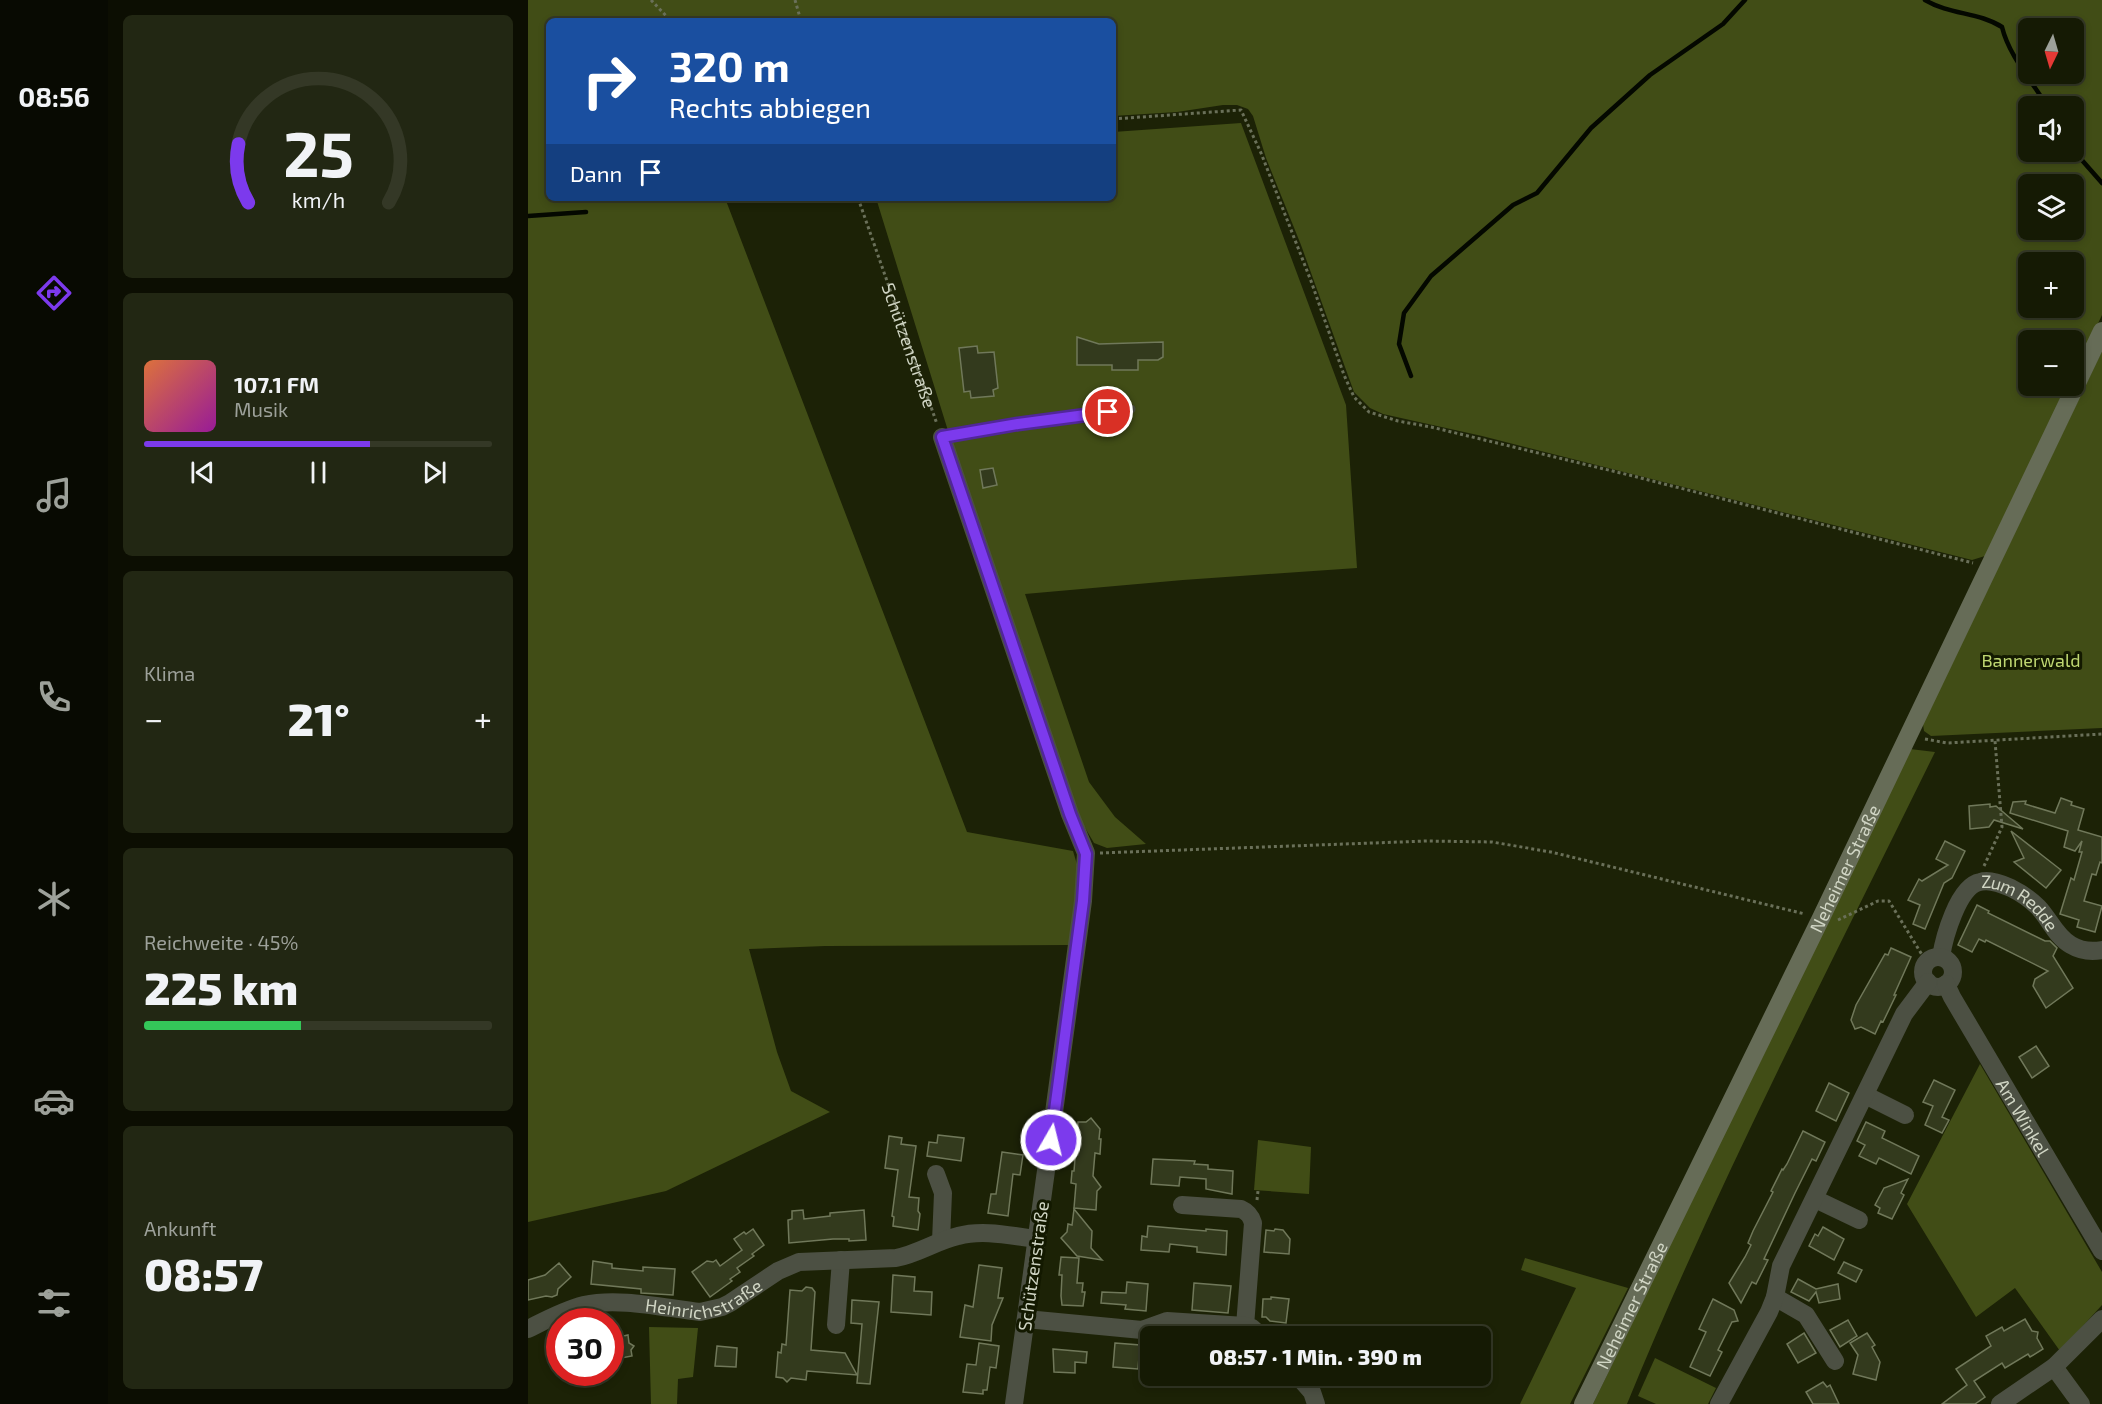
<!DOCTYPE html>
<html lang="de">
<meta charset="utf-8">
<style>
body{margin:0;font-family:"Exo 2",sans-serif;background:#222713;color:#f1f3f6;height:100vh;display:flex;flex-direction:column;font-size:22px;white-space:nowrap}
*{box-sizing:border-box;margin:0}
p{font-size:20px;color:#9da19a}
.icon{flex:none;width:33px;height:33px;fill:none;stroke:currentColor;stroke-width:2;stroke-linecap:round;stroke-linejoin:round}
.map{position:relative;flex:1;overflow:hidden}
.panel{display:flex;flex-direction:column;gap:15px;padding:15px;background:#0c0e02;width:420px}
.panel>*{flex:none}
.hud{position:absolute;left:18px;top:18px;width:570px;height:183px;border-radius:9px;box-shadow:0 3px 9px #0003,0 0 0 2px #343826;background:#1a4fa0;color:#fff;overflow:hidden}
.needle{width:39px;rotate:185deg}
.controls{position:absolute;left:1490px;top:18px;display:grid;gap:12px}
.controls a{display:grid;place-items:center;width:66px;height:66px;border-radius:9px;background:#151a04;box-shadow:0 3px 9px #0003,0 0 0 2px #343826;font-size:30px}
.speed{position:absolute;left:18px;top:1308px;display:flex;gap:12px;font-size:30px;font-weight:700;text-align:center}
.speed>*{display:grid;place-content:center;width:78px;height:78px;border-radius:50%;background:#151a04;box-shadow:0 3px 9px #0003,0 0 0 2px #343826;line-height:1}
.speed .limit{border:9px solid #d22;background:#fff;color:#111}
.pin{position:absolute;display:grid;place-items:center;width:51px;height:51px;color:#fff;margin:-26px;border:3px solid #fff;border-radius:50%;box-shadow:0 2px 6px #0007}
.me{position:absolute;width:66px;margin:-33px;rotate:8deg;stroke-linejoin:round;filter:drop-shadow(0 0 4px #0008)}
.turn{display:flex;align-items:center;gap:21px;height:126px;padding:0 24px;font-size:27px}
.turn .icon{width:78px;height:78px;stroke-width:2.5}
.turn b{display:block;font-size:42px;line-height:51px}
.then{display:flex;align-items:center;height:57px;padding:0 24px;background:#0003;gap:12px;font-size:22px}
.big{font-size:45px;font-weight:800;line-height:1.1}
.panel .card{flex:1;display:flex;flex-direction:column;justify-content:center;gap:9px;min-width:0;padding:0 21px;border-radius:9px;background:#222713}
.panel .dial{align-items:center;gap:0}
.dial svg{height:156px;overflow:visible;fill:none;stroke:#343826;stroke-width:7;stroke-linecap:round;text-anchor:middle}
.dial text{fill:#f1f3f6;stroke:none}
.song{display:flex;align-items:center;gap:18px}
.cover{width:72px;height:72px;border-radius:9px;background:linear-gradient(135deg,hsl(20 70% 55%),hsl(300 70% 35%))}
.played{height:6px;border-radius:3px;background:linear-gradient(90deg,#7c3aed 65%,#343826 65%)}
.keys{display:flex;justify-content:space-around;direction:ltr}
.heat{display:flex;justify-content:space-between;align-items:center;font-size:33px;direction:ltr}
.charge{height:9px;border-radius:4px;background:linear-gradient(90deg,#34c759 45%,#343826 0)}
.trip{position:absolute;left:612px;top:1326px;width:351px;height:60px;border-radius:9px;background:#151a04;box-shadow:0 3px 9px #0003,0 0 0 2px #343826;font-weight:800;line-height:60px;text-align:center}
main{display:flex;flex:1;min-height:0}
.menu{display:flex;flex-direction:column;width:108px;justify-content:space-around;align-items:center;background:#080a02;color:#9da19a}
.menu .icon{width:42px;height:42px}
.menu .selected{color:#7c3aed}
.menu b{font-size:27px;color:#f1f3f6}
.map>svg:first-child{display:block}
.green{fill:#414d16;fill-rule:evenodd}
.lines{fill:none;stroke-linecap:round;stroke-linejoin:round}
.stream{stroke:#040800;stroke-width:4.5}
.building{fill:#333a1d;stroke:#70785a;stroke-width:1.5}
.path{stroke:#6a7059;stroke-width:3;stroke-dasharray:3 3;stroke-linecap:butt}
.lane{stroke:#4c5043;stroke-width:9}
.street{stroke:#4c5043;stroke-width:18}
.secondary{stroke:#666c57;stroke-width:18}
.route-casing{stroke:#51269a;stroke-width:15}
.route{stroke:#7c3aed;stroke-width:10}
.labels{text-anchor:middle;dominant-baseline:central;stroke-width:6;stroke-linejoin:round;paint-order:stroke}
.street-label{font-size:18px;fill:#d0d5c4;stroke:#131900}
.park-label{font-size:18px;fill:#bfd771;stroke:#131900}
</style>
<main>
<nav class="menu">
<b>08:56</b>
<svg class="icon selected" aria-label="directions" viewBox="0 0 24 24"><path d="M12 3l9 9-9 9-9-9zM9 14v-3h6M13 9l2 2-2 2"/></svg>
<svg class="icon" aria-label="music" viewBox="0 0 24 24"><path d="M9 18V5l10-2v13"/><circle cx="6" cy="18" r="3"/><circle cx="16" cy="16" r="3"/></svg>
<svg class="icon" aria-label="phone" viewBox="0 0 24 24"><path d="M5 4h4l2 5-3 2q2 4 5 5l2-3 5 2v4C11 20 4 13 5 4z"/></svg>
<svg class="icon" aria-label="climate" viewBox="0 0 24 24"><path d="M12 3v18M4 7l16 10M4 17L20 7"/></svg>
<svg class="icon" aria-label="car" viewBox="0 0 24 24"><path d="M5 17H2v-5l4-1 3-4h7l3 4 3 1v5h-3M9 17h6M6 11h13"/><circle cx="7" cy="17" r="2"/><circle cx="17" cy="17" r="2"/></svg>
<svg class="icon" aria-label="filters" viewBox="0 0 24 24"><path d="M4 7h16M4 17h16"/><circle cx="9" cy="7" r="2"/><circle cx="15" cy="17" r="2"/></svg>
</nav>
<section class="panel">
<div class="card dial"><svg viewBox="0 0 100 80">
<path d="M14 69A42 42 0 1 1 86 69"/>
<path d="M14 69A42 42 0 0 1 9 39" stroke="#7c3aed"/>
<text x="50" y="56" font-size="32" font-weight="700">25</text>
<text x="50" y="72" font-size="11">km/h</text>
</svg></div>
<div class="card">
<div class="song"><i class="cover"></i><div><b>107.1 FM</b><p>Musik</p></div></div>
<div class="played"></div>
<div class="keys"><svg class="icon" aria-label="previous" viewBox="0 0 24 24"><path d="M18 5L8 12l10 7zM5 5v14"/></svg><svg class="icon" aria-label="pause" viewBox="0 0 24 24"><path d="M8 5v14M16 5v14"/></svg><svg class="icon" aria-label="next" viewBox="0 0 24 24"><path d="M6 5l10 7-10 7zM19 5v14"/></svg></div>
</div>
<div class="card"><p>Klima</p>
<div class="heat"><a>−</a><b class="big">21°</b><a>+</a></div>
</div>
<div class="card"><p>Reichweite · 45%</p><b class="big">225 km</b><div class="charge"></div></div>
<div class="card"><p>Ankunft</p><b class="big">08:57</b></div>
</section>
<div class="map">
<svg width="1574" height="1404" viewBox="0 0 1574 1404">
<rect width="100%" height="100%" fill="#1c2206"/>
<g class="green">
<path d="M0 0H1574V315L1545 376V340H1500V386H1541L1457 556 1444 560 954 436 855 414 842 408 826 392 773 245 738 158 725 116 720 109 709 105H695L649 112 585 116V21H21V198H197L439 832 545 851 551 871 541 945 297 946 221 949 249 1052 263 1091 302 1112 138 1191 0 1222ZM1500 28H1545V74H1500ZM1500 106H1545V152H1500ZM1500 184H1545V230H1500ZM1500 262H1545V308H1500Z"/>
<polygon points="713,123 818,405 829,568 655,580 497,594 561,782 587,817 618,844 579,848 566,843 553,821 421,434 348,198 585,198 585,132"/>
<polygon points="1574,351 1574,728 1403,736 1396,731 1395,724"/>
<path d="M1382 749 1407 752C1301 968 1190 1182 1099 1404H1065Z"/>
<polygon points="1452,1064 1574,1272 1574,1305 1532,1351 1487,1288 1448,1317 1379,1204"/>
<polygon points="730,1140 783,1147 781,1194 726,1190"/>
<polygon points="997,1258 1100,1288 1042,1404 992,1404 1048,1288 993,1270"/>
<polygon points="121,1327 170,1328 165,1377 150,1379 149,1404 123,1404"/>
<polygon points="1127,1358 1188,1388 1180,1404 1128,1404 1110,1396"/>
</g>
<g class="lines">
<g class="stream">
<path d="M1397 0C1422 15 1451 12 1474 27 1481 56 1504 81 1519 106"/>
<polyline points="1545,150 1574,183"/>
<polyline points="0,216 58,212"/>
<polyline points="883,376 871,344 876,313 903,276 985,205 1009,193 1063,128 1122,75 1195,24 1217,0"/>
</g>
</g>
<g class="building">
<polygon points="549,337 571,344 635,342 635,357 630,360 610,360 610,370 584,370 584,365 549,365"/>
<polygon points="449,346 450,353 466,352 470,388 465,390 466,396 443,398 442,391 436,392 431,348"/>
<polygon points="465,468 469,485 455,488 452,470"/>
<polygon points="1533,798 1544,802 1543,805 1556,809 1550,830 1574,837 1574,863 1572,862 1568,875 1564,874 1556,901 1574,906 1567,932 1549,927 1551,920 1532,914 1543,878 1546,880 1554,852 1551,852 1554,841 1547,851 1536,847 1540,831 1482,813 1485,802 1498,801 1497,804 1527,813"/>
<polygon points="1462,804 1462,807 1468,806 1495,829 1466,820 1461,827 1442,829 1441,806"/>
<polygon points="1483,831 1533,870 1518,888 1486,862 1496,858"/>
<polygon points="1417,841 1437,851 1424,878 1416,883 1397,929 1385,924 1392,905 1380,900 1391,879 1394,881 1420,865 1408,859"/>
<polygon points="1449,905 1461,911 1460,913 1517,941 1522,941 1529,948 1525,956 1545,988 1518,1008 1505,986 1507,979 1520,971 1458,940 1457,942 1451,939 1444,952 1430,945"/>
<polygon points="1363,948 1383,957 1366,995 1368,995 1355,1022 1353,1021 1347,1034 1333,1027 1327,1029 1323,1020 1328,1005 1357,954 1360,955"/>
<polygon points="1508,1046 1521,1066 1504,1078 1491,1057"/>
<polygon points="1406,1080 1427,1090 1414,1117 1421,1120 1414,1133 1397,1125 1405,1106 1395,1102"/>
<polygon points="1301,1083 1321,1093 1308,1121 1288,1111"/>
<polygon points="563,1118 572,1129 571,1139 573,1139 572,1154 567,1153 565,1176 573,1187 569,1191 568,1210 546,1208 548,1184 543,1183 544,1171 546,1171 550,1122 558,1122"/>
<polygon points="1338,1122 1357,1131 1354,1138 1391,1156 1383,1174 1351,1158 1348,1164 1331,1156 1337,1145 1329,1141"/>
<polygon points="1275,1131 1297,1142 1288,1161 1284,1159 1267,1193 1236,1259 1240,1260 1228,1284 1224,1282 1213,1303 1201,1283 1217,1257 1223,1245 1220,1243 1225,1231 1245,1192 1243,1191 1254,1169 1255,1170 1259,1164"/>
<polygon points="410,1135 436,1138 433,1161 399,1156 401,1142 409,1143"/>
<polygon points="361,1136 374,1138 373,1144 388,1146 381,1197 391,1198 390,1211 392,1214 390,1230 365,1226 366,1217 364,1216 370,1170 357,1168"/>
<polygon points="474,1152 495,1155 492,1175 485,1174 480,1216 460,1213 463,1194 468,1194"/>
<polygon points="625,1159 667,1161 666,1164 680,1165 680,1169 705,1171 704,1194 678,1189 678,1179 652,1177 651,1186 623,1184"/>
<polygon points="1380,1179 1373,1193 1376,1195 1364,1219 1350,1213 1352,1208 1347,1205 1356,1188"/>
<polygon points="546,1209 564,1231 563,1248 574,1260 549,1256 533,1238 539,1232 540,1224 544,1225"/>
<polygon points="275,1210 276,1219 302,1216 302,1213 336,1210 338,1240 321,1241 321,1239 305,1239 261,1243 260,1220 264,1219 264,1211"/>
<polygon points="620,1226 678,1231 678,1229 699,1231 698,1255 669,1252 669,1247 642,1244 641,1252 613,1250 614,1236 619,1237"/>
<polygon points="1295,1227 1316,1239 1306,1260 1281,1246 1287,1234 1290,1236"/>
<polygon points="225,1229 236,1245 224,1254 226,1256 209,1268 212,1272 202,1279 204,1281 182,1297 164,1272 179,1261 185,1262 188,1260 192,1266 214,1250 206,1239 216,1232 218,1234"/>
<polygon points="747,1229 755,1230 762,1239 761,1254 736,1252 738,1230 746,1231"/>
<polygon points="533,1257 551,1258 549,1283 555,1283 554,1292 557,1292 555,1306 534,1305 533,1296 534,1275 531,1275"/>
<polygon points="65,1261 84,1264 84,1268 115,1271 115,1267 147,1269 145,1295 113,1293 113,1289 63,1284"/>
<polygon points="1316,1262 1334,1270 1328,1282 1310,1273"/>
<polygon points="31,1263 43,1277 30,1289 29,1295 24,1297 18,1296 0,1300 0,1280 17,1275"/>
<polygon points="451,1265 474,1268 470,1298 475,1298 464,1325 463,1341 432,1337 437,1305 445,1307"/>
<polygon points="365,1275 387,1277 386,1291 404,1292 403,1315 363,1312"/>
<polygon points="1270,1279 1288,1289 1310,1284 1312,1299 1291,1303 1288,1292 1281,1301 1263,1292"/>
<polygon points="599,1282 620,1284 618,1311 597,1309 598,1305 573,1303 574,1292 598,1293"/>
<polygon points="666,1283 703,1286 700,1313 664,1310"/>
<polygon points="278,1287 284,1288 287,1292 283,1350 317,1353 329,1375 279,1371 278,1380 263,1378 259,1382 255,1378 248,1377 250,1352 253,1353 254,1344 258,1345 262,1290 274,1291"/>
<polygon points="743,1297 761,1299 758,1323 742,1321 738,1317 734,1317 735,1299 743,1299"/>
<polygon points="1185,1299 1206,1310 1210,1321 1204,1322 1190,1350 1194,1352 1182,1376 1162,1367 1178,1332 1171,1329"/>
<polygon points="324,1300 351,1302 342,1384 329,1383 334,1324 323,1323"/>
<polygon points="1497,1319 1504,1331 1510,1332 1509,1338 1515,1349 1502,1357 1500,1354 1477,1368 1474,1363 1446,1381 1457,1397 1447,1404 1414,1404 1439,1385 1428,1369 1463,1346 1458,1336 1474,1327 1476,1331"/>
<polygon points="1320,1320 1329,1336 1312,1347 1302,1330"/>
<polygon points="1276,1333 1288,1353 1270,1363 1259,1344"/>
<polygon points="1339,1333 1347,1345 1344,1347 1352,1362 1348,1380 1325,1374 1330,1355 1322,1343"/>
<polygon points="100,1335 101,1343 106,1346 103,1350 104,1356 82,1360 82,1339"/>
<polygon points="451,1343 471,1346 468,1368 462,1367 459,1390 455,1390 455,1394 435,1392 439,1364 448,1365"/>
<polygon points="587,1343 612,1345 610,1369 585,1367"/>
<polygon points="189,1346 209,1348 208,1367 187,1366"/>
<polygon points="525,1349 559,1352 558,1363 547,1362 547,1373 526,1372"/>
<polygon points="1295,1382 1299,1387 1302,1385 1311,1404 1285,1404 1278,1392"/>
</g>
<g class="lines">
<g class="path">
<polyline points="123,0 143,21"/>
<polyline points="267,0 273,21"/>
<polyline points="585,119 713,110 733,153 783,281 816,375 826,397 841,412 870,421 903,427 1105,476 1445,563"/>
<path id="s1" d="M330 198 409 424"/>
<polyline points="1397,739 1419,743 1574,734"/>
<polyline points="572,853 899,841 964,842 1023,852 1277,914"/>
<polyline points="1456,866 1474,827 1467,741"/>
<polyline points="1310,920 1350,901 1361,901 1396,958"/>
<polyline points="729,1200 730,1191"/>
</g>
<polyline class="lane" points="414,437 490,424 603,409"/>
<g class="street">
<polyline points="414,437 542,814 558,853 555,901 486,1404"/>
<path id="s2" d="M1413 957C1416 938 1430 886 1452 882 1462 879 1474 884 1483 888 1493 893 1502 899 1510 907 1521 918 1528 937 1543 945 1553 951 1563 952 1574 950"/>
<circle cx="1410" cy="972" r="15"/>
<path id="s3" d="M1418 984 1424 997 1574 1251"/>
<polyline points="1337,1095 1377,1115"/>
<polyline points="408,1174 415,1193 413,1241"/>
<polyline points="1287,1199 1331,1220"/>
<path d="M654 1205 713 1209C720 1212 723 1216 725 1223L717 1326"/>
<polyline points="1247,1297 1278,1315 1307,1361"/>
<polyline points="498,1319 614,1330 639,1321 717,1326 724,1328 733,1336"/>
<polyline points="308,1325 313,1260"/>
<path id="s4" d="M0 1329C18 1320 36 1310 56 1305 91 1297 136 1308 172 1312L194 1307 202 1303 250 1271 271 1262 368 1258C390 1254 408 1241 430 1236 455 1229 484 1236 509 1239"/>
<polyline points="1526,1367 1553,1404"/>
<polyline points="770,1376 784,1392 788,1404"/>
<polyline points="1191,1404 1241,1312 1247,1297 1253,1266 1376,1014 1400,982"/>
<polyline points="1472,1404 1526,1367 1574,1319"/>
</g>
<path class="secondary" id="s5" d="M1055 1404 1293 918 1574 331"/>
</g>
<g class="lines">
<g class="route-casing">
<polyline id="route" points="523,1140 555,901 558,854 542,814 414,437 490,424 580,412"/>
</g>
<use href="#route" class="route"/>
</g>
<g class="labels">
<g class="street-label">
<text stroke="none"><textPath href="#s1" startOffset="156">Schützenstraße</textPath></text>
<text stroke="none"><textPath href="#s5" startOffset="596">Neheimer Straße</textPath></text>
<text stroke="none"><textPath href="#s2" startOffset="135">Zum Redde</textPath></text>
<text stroke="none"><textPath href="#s3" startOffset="154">Am Winkel</textPath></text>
<text transform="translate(505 1266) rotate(-82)">Schützenstraße</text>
<text stroke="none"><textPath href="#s4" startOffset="184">Heinrichstraße</textPath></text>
<text stroke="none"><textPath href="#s5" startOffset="110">Neheimer Straße</textPath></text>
</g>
<g class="park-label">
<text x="1503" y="660">Bannerwald</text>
</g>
</g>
</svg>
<div class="controls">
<a><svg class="needle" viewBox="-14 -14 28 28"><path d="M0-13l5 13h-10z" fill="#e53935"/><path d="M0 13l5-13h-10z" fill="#9da19a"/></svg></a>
<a><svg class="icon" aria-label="sound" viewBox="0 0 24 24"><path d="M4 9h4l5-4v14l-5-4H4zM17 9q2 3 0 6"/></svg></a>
<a><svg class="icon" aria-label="layers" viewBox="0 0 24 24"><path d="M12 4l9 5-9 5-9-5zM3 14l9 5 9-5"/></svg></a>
<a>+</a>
<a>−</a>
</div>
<div class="speed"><div class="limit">30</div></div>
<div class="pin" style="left:580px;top:412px;background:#d93025"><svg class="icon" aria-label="arrive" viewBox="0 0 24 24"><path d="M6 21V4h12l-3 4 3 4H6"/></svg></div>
<svg class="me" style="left:523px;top:1140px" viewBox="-20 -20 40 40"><circle r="17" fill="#7c3aed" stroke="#fff" stroke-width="3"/><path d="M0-11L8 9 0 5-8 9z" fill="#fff"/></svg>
<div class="trip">08:57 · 1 Min. · 390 m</div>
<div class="hud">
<div class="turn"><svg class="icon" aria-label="right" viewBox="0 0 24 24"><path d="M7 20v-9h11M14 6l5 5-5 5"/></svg><div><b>320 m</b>Rechts abbiegen</div></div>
<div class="then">Dann<svg class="icon" aria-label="arrive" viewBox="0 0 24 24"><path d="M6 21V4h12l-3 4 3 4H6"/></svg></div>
</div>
</div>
</main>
